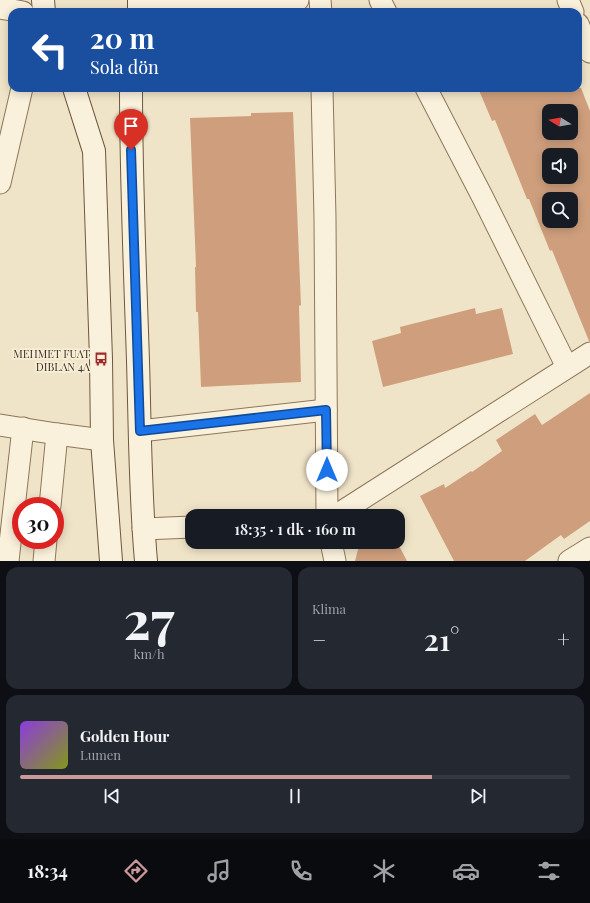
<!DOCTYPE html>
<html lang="tr">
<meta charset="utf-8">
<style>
body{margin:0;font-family:"Playfair Display",serif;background:#242831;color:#f1f3f6;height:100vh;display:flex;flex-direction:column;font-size:15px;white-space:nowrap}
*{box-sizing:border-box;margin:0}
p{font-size:13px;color:#9ea1a6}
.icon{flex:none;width:22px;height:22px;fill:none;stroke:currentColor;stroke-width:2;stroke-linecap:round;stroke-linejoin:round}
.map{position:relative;height:561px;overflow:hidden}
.sheet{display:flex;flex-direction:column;gap:6px;padding:6px;background:#0d0f14;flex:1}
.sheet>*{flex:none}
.banner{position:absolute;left:8px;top:8px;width:574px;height:84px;border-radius:12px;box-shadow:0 2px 10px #0003;background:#1a4fa0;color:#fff;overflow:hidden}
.needle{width:26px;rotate:281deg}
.tools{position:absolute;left:542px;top:104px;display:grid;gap:8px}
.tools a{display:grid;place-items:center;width:36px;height:36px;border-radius:8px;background:#171b24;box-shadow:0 2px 10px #0003;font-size:20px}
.speed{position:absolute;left:12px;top:497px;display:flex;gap:8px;font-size:20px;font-weight:700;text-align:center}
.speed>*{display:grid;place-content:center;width:52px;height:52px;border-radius:50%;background:#171b24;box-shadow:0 2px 10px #0003;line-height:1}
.speed .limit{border:6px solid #d22;background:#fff;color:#111}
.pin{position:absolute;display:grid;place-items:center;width:34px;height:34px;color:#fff;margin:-41px -17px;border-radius:50% 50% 50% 0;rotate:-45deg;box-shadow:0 0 4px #0007}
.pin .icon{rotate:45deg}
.me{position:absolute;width:44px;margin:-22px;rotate:0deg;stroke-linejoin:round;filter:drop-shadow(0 0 3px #0008)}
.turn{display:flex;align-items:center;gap:14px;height:84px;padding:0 16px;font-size:18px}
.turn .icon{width:52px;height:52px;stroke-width:2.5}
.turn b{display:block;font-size:28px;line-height:34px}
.big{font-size:30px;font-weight:600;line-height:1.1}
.sheet .card{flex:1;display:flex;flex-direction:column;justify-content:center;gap:6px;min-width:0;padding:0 14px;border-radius:12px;background:#242831}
.sheet .dial{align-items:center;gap:0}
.dial b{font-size:52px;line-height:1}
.song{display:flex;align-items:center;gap:12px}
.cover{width:48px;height:48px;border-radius:6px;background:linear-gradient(135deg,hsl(270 70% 55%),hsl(70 70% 35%))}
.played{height:4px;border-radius:2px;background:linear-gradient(90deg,#cc999b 75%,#363941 75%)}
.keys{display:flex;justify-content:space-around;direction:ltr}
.heat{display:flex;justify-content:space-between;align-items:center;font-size:22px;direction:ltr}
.sheet .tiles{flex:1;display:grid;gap:6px;grid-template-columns:1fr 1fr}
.card:last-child{grid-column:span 2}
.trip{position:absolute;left:185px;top:509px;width:220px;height:40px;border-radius:12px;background:#171b24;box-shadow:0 2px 10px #0003;font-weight:600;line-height:40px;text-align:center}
.tabs{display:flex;height:64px;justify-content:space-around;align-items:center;background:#090b0e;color:#9ea1a6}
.tabs .icon{width:28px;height:28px}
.tabs .selected{color:#cc999b}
.tabs b{font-size:18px;color:#f1f3f6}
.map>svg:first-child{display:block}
.building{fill:#cf9f7d;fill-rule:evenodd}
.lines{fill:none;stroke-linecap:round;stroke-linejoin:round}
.minor-casing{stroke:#8d765c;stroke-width:23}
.secondary-casing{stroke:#6f573f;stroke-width:24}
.minor{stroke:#faf1dc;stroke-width:21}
.secondary{stroke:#faf1dc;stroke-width:22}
.route-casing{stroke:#114b97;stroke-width:10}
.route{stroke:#1a73e8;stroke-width:7}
.labels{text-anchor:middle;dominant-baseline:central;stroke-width:3.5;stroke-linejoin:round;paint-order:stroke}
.poi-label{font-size:11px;fill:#3d2e20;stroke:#f7eed8;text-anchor:end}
</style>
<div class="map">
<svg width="590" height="561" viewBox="0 0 590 561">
<rect width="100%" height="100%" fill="#f0e4c8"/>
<g class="building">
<path d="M478 88H581L590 111V341H589L552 250 550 251 529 199H527L495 120 492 121ZM549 111H571V133H549ZM549 155H571V177H549ZM549 199H571V221H549Z"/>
<polygon points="293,112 301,305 299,306 301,382 201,387 198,312 196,312 195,267 196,267 190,118 251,116 251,113"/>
<polygon points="475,308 476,314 502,308 513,354 383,387 372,341 401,333 400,327"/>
<polygon points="590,393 590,521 564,539 561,535 525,561 454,561 420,496 444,484 445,488 471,471 472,472 502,451 496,440 535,414 542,425"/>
<polygon points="360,542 397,542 407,561 355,561"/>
</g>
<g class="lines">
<g class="minor-casing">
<g id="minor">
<polyline points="320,0 321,12"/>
<polyline points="380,0 386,12"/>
<polyline points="568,0 573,12"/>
<polyline points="0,8 23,12"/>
<polyline points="139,10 298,0"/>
<polyline points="578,24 590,52"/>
<polyline points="322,88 325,218 327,516"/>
<polyline points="426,88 483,198 567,367"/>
<polyline points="0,183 22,88"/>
<polyline points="0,425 57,434 102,440"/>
<polyline points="140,431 326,410"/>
<polyline points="50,506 57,434"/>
<polyline points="335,516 590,353"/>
<polyline points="143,529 192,527"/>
<polyline points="331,542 335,561"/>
<polyline points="8,561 23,428"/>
<polyline points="44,561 46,540"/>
<polyline points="569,561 590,548"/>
</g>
</g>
<g class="secondary-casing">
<g id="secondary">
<polyline points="43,0 44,12"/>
<polyline points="139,0 139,12"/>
<polyline points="74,88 94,151 101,359 102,440 111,561"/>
<path d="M131 88C131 179 135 270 138 361 140 428 140 495 146 561"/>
</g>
</g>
<use href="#minor" class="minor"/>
<use href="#secondary" class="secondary"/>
</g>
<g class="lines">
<g class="route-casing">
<polyline id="route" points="131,150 140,431 326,410 327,470"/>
</g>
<use href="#route" class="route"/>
</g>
<defs>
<g id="bus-bare" transform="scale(1.08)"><path d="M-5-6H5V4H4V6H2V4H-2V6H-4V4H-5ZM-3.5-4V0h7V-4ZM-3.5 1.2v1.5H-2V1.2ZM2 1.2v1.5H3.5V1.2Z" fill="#9e2a2b" stroke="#f7eed8" stroke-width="2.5" paint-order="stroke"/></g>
</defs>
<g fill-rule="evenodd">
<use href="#bus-bare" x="101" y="359"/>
</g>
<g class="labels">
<g class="poi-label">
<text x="90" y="353">MEHMET FUAT<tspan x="90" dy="13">DIBLAN 4A</tspan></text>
</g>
</g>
</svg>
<div class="tools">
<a><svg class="needle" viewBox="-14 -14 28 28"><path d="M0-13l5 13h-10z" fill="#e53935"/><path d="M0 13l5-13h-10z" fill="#9ea1a6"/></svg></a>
<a><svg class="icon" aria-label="sound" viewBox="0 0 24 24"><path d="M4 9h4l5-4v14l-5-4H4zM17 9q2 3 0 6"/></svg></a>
<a><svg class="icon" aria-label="search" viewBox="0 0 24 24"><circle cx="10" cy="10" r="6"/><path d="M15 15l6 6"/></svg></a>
</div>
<div class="speed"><div class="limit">30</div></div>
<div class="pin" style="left:131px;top:150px;background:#d93025"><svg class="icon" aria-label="arrive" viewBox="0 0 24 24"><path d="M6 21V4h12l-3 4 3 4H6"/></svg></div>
<svg class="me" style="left:327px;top:470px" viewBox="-20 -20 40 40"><circle r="19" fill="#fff"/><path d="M0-13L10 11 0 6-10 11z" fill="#1a73e8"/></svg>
<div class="trip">18:35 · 1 dk · 160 m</div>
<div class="banner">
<div class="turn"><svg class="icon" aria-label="left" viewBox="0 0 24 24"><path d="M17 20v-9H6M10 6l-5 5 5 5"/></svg><div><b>20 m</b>Sola dön</div></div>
</div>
</div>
<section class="sheet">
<div class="tiles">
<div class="card dial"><b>27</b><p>km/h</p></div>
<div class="card"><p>Klima</p>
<div class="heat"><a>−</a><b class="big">21°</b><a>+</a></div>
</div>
<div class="card">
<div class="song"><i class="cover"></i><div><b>Golden Hour</b><p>Lumen</p></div></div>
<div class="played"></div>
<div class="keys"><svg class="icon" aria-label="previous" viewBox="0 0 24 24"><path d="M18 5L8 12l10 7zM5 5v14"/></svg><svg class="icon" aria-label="pause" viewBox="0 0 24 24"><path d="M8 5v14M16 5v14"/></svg><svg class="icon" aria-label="next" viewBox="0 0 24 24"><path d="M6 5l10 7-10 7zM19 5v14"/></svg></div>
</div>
</div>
</section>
<nav class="tabs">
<b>18:34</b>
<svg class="icon selected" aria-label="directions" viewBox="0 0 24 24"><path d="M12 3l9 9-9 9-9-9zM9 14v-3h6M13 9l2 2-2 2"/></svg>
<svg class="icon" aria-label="music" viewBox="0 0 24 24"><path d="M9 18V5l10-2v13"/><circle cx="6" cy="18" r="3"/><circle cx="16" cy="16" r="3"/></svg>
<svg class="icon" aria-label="phone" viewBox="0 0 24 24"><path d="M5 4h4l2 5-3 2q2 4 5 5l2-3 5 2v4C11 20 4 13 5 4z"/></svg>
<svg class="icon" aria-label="climate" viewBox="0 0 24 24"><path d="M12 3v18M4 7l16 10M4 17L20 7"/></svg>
<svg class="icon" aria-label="car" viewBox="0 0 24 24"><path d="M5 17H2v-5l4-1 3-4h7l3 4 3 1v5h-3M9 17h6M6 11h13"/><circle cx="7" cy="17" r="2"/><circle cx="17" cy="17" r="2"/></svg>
<svg class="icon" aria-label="filters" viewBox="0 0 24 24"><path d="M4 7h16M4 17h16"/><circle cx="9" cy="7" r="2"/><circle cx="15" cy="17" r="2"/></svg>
</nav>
